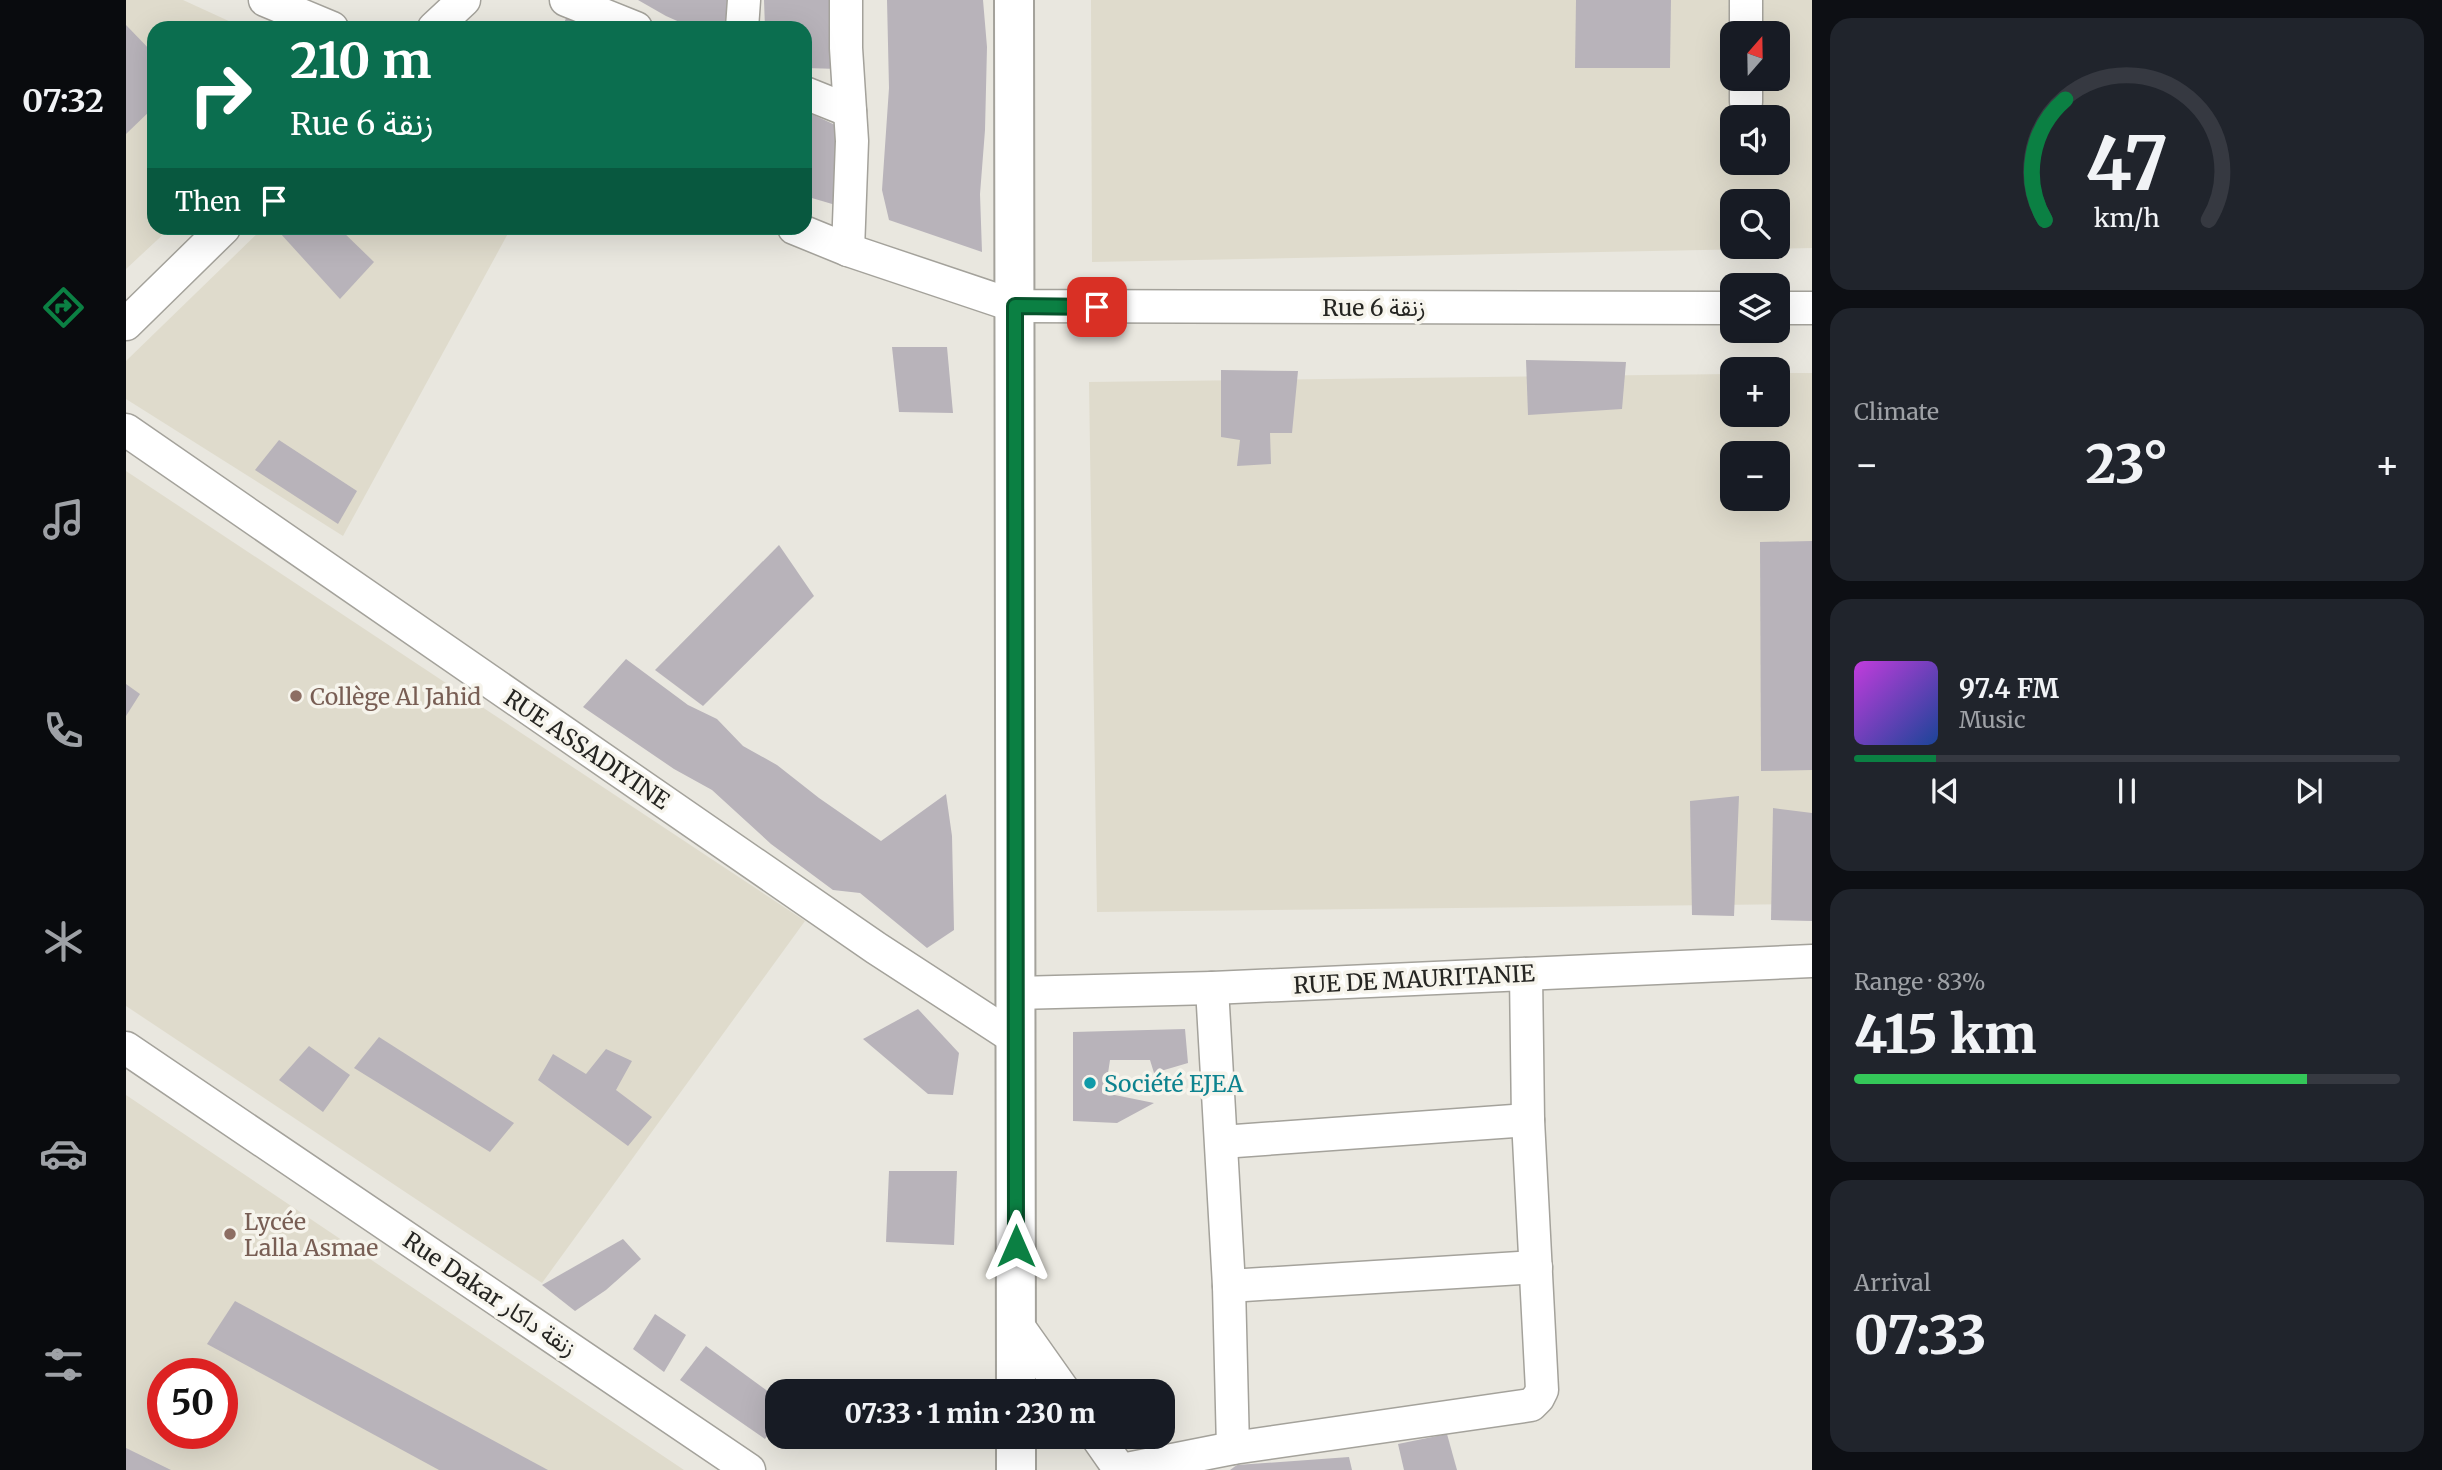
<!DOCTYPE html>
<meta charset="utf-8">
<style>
body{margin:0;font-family:Merriweather,"Noto Sans Arabic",serif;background:#20242c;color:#f1f3f6;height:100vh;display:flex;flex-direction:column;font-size:26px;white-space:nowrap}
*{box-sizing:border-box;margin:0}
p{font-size:23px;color:#9ea1a6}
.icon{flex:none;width:38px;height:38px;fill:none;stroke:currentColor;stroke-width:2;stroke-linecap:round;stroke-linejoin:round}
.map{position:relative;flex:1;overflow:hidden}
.panel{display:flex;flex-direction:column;gap:18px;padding:18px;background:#0d0f14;width:630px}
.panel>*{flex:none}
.hud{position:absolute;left:21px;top:21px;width:665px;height:214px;border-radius:21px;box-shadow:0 7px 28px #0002;background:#0b6e4f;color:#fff;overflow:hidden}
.needle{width:46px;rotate:20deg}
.buttons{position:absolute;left:1594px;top:21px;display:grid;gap:14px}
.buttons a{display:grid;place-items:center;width:70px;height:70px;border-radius:14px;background:#171b24;box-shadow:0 7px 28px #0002;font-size:35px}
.speed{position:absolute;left:21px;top:1358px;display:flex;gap:14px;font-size:35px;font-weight:700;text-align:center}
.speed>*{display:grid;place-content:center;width:91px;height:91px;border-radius:50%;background:#171b24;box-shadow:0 7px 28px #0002;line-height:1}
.speed .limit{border:10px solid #d22;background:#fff;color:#111}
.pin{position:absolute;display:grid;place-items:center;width:60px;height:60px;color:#fff;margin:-30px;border-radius:14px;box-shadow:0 4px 10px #0006}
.me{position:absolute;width:77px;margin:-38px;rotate:0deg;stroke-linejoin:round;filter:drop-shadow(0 0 5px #0008)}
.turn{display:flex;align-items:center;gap:24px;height:147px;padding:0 28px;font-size:32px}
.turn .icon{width:91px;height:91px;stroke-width:2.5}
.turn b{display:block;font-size:49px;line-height:60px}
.then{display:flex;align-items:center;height:66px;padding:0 28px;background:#0003;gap:14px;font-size:26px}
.big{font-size:52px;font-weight:800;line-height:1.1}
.panel .widget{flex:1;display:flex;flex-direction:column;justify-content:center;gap:10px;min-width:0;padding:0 24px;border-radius:21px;background:#20242c}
.panel .dial{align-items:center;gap:0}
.dial svg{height:182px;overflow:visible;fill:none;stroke:#363941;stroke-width:7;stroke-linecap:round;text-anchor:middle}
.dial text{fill:#f1f3f6;stroke:none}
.song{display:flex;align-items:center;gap:21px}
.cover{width:84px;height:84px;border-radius:10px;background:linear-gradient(135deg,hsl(290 70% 55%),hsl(220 70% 35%))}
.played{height:7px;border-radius:4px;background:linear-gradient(90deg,#0b8043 15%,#363941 15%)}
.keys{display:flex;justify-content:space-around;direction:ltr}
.heat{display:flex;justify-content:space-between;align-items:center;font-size:38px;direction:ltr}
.charge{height:10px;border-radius:5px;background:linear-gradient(90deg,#34c759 83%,#363941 0)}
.trip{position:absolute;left:639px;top:1379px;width:410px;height:70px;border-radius:21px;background:#171b24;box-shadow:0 7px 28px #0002;font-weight:800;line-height:70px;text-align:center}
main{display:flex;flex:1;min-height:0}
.menu{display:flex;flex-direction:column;width:126px;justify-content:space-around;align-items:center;background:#090b0e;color:#9ea1a6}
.menu .icon{width:49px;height:49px}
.menu .active{color:#0b8043}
.menu b{font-size:32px;color:#f1f3f6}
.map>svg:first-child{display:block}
.built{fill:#dfdbcc;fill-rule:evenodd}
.building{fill:#b8b3ba}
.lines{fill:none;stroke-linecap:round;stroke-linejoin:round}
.minor-casing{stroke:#a4a29b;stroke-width:35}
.major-casing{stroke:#a4a29b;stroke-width:42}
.minor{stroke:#fff;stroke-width:32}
.major{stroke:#fff;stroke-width:38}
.route-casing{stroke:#07532c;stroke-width:18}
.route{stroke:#0b8043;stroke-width:12}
.education-dot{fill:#8d6e63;stroke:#f6f4ec;stroke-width:2.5}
.culture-dot{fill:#0f9aa8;stroke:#f6f4ec;stroke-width:2.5}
.labels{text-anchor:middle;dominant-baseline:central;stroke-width:7;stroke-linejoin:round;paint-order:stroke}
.street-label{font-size:23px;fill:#252522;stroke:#f6f4ec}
.education-label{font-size:23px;fill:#785e54;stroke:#f6f4ec;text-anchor:start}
.culture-label{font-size:23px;fill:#0d838f;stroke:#f6f4ec;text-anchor:start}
</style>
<main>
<nav class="menu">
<b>07:32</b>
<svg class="icon active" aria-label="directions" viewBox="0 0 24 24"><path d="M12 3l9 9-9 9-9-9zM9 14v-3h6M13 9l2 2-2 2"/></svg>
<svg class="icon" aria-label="music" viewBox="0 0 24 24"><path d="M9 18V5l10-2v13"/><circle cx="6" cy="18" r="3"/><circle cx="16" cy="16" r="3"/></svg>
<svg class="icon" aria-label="phone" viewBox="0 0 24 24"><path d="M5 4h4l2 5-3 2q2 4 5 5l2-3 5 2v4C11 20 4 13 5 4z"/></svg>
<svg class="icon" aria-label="climate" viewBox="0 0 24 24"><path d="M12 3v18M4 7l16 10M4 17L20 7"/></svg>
<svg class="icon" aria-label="car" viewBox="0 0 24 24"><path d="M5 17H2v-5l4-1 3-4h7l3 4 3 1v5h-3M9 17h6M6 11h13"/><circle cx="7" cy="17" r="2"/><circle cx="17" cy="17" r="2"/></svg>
<svg class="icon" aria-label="filters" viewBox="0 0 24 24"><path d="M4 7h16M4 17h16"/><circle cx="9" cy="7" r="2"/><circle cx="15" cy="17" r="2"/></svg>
</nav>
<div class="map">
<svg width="1686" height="1470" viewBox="0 0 1686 1470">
<rect width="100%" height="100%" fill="#e9e7df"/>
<g class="built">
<polygon points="0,0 57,0 118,28 28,28 28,228 44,228 0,269"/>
<path d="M965 0H1686V248L966 262ZM1606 33H1652V79H1606ZM1606 117H1652V163H1606ZM1606 201H1652V247H1606Z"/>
<polygon points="137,228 385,228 217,536 0,399 0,361"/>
<path d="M1652 373H1686V904L971 912 963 382 1606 374V415H1652ZM1606 453H1652V499H1606Z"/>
<polygon points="0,471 679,921 416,1283 0,1006"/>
<path d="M0 1095 558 1470H0ZM37 1374H96V1433H37Z"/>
</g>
<g class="building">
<polygon points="512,0 611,0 610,14 595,28 567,28 540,16"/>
<polygon points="638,0 710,0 713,69 679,68 679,28 639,28"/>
<polygon points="761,0 857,0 861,47 859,130 854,194 856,252 763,220 756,190 763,88"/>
<polygon points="1450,0 1545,0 1544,68 1449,68"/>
<polygon points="441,16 471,28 436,28"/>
<polygon points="0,25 28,54 28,107 0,134"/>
<polygon points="679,111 720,130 713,206 679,196"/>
<polygon points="161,228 213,228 248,262 214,299 154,233"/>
<polygon points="766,347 821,347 827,413 773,412"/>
<polygon points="1400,360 1500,362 1496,409 1402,415"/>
<polygon points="1095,370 1172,371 1166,433 1144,433 1145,464 1111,466 1114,440 1095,437"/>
<polygon points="153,440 231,491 212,524 129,470"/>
<polygon points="1686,541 1686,770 1635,771 1634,542"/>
<polygon points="653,545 688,596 577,706 529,670"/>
<polygon points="500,659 562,705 591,719 617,746 651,765 693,798 755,841 820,794 826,836 828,930 801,948 734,893 707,890 645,844 586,790 548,769 457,707"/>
<polygon points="0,684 14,694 0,716"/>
<polygon points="1613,796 1608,916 1566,915 1564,801"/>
<polygon points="1647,808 1686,813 1686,921 1645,920"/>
<polygon points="792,1009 833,1053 827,1095 802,1094 737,1039"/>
<polygon points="1059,1029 1062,1063 1028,1073 1024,1060 984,1060 979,1093 1028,1103 991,1123 947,1121 947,1032"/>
<polygon points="253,1037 388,1123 364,1152 228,1068"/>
<polygon points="183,1046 224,1075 197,1112 153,1080"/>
<polygon points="480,1049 506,1061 490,1090 526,1117 502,1146 412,1080 427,1054 460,1074"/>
<polygon points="763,1171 831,1171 828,1245 760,1242"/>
<polygon points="497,1239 515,1259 480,1290 449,1311 416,1285"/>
<polygon points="109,1301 422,1470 313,1470 81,1344"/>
<polygon points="529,1314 560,1335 538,1372 507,1349"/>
<polygon points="580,1346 651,1398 651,1422 639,1439 554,1380"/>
<polygon points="1321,1434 1331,1470 1278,1470 1272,1444"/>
<polygon points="0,1448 45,1470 0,1470"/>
<polygon points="1223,1457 1226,1470 1104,1470 1111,1465"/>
</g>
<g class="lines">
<g class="minor-casing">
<g id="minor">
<polyline points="139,0 206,28"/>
<polyline points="440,0 510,28"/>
<polyline points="720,0 720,48 726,141 722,250"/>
<polyline points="308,28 338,0"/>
<polyline points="616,28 618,0"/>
<polyline points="1620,33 1620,0"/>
<polyline points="679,93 724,111"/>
<polyline points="1620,102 1620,79"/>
<polyline points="668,228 722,250 889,306 1606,308"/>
<polyline points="1652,308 1686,308"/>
<polyline points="0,324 98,228"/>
<polyline points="0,430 750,948 890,1039"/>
<polyline points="1086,988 1103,1286 1107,1448"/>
<polyline points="890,993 1086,988 1686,961"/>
<polyline points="0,1048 623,1470"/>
<polyline points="1096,1142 1402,1120"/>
<polyline points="1103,1286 1410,1267"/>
<polyline points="890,1323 938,1391"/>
<polyline points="971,1437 994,1470"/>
<polyline points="996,1470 1107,1448 1405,1405 1412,1398 1416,1390 1402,1120 1400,974"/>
</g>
</g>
<g class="major-casing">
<g id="major">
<polyline points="888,0 890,1391"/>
<polyline points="890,1437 890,1470"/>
</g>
</g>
<use href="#minor" class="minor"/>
<use href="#major" class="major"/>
</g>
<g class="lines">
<g class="route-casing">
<polyline id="route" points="890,1246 889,306 971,307"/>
</g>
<use href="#route" class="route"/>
</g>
<g class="education-dot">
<circle cx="170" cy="696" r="7"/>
<circle cx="104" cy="1234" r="7"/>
</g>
<circle class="culture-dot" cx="964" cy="1083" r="7"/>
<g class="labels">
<g class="street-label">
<text x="1248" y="307">Rue 6 زنقة</text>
<text transform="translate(461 749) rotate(34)">RUE ASSADIYINE</text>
<text transform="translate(1288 979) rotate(-3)">RUE DE MAURITANIE</text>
<text transform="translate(364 1294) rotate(34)">Rue Dakar زنقة داكار</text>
</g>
<g class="education-label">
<text x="184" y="696">Collège Al Jahid</text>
<text x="118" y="1221">Lycée<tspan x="118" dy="26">Lalla Asmae</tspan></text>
</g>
<g class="culture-label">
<text x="978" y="1083">Société EJEA</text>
</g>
</g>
</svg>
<div class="buttons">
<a><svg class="needle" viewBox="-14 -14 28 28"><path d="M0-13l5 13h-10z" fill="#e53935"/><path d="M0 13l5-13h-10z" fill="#9ea1a6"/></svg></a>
<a><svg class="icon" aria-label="sound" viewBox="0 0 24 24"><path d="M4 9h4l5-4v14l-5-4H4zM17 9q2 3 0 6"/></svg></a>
<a><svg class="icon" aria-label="search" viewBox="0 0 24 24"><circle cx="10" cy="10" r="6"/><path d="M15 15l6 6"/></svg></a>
<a><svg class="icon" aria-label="layers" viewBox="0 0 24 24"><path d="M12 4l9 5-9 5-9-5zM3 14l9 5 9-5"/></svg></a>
<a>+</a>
<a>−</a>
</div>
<div class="speed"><div class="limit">50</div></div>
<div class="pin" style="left:971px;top:307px;background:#d93025"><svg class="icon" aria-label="arrive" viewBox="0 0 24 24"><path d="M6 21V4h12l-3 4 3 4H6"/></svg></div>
<svg class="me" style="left:890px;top:1246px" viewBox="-20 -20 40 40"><path d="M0-17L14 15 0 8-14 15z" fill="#0b8043" stroke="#fff" stroke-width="4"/></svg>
<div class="trip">07:33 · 1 min · 230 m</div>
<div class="hud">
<div class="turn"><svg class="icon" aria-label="right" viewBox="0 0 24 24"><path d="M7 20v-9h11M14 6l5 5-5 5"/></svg><div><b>210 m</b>Rue 6 زنقة</div></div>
<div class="then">Then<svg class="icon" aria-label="arrive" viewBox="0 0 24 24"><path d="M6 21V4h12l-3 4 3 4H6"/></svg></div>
</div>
</div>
<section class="panel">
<div class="widget dial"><svg viewBox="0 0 100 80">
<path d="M14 69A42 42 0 1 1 86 69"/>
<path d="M14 69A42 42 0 0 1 23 16" stroke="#0b8043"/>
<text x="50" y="56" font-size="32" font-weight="700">47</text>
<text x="50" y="72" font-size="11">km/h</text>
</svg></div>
<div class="widget"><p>Climate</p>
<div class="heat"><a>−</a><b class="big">23°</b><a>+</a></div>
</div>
<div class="widget">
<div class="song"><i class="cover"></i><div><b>97.4 FM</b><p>Music</p></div></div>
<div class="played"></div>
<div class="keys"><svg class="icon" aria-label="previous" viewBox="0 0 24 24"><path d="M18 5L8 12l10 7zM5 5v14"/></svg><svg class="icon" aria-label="pause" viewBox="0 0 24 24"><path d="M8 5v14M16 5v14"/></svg><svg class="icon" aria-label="next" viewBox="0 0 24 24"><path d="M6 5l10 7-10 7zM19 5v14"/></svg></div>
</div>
<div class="widget"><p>Range · 83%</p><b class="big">415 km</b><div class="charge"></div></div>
<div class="widget"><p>Arrival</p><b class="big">07:33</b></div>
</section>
</main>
